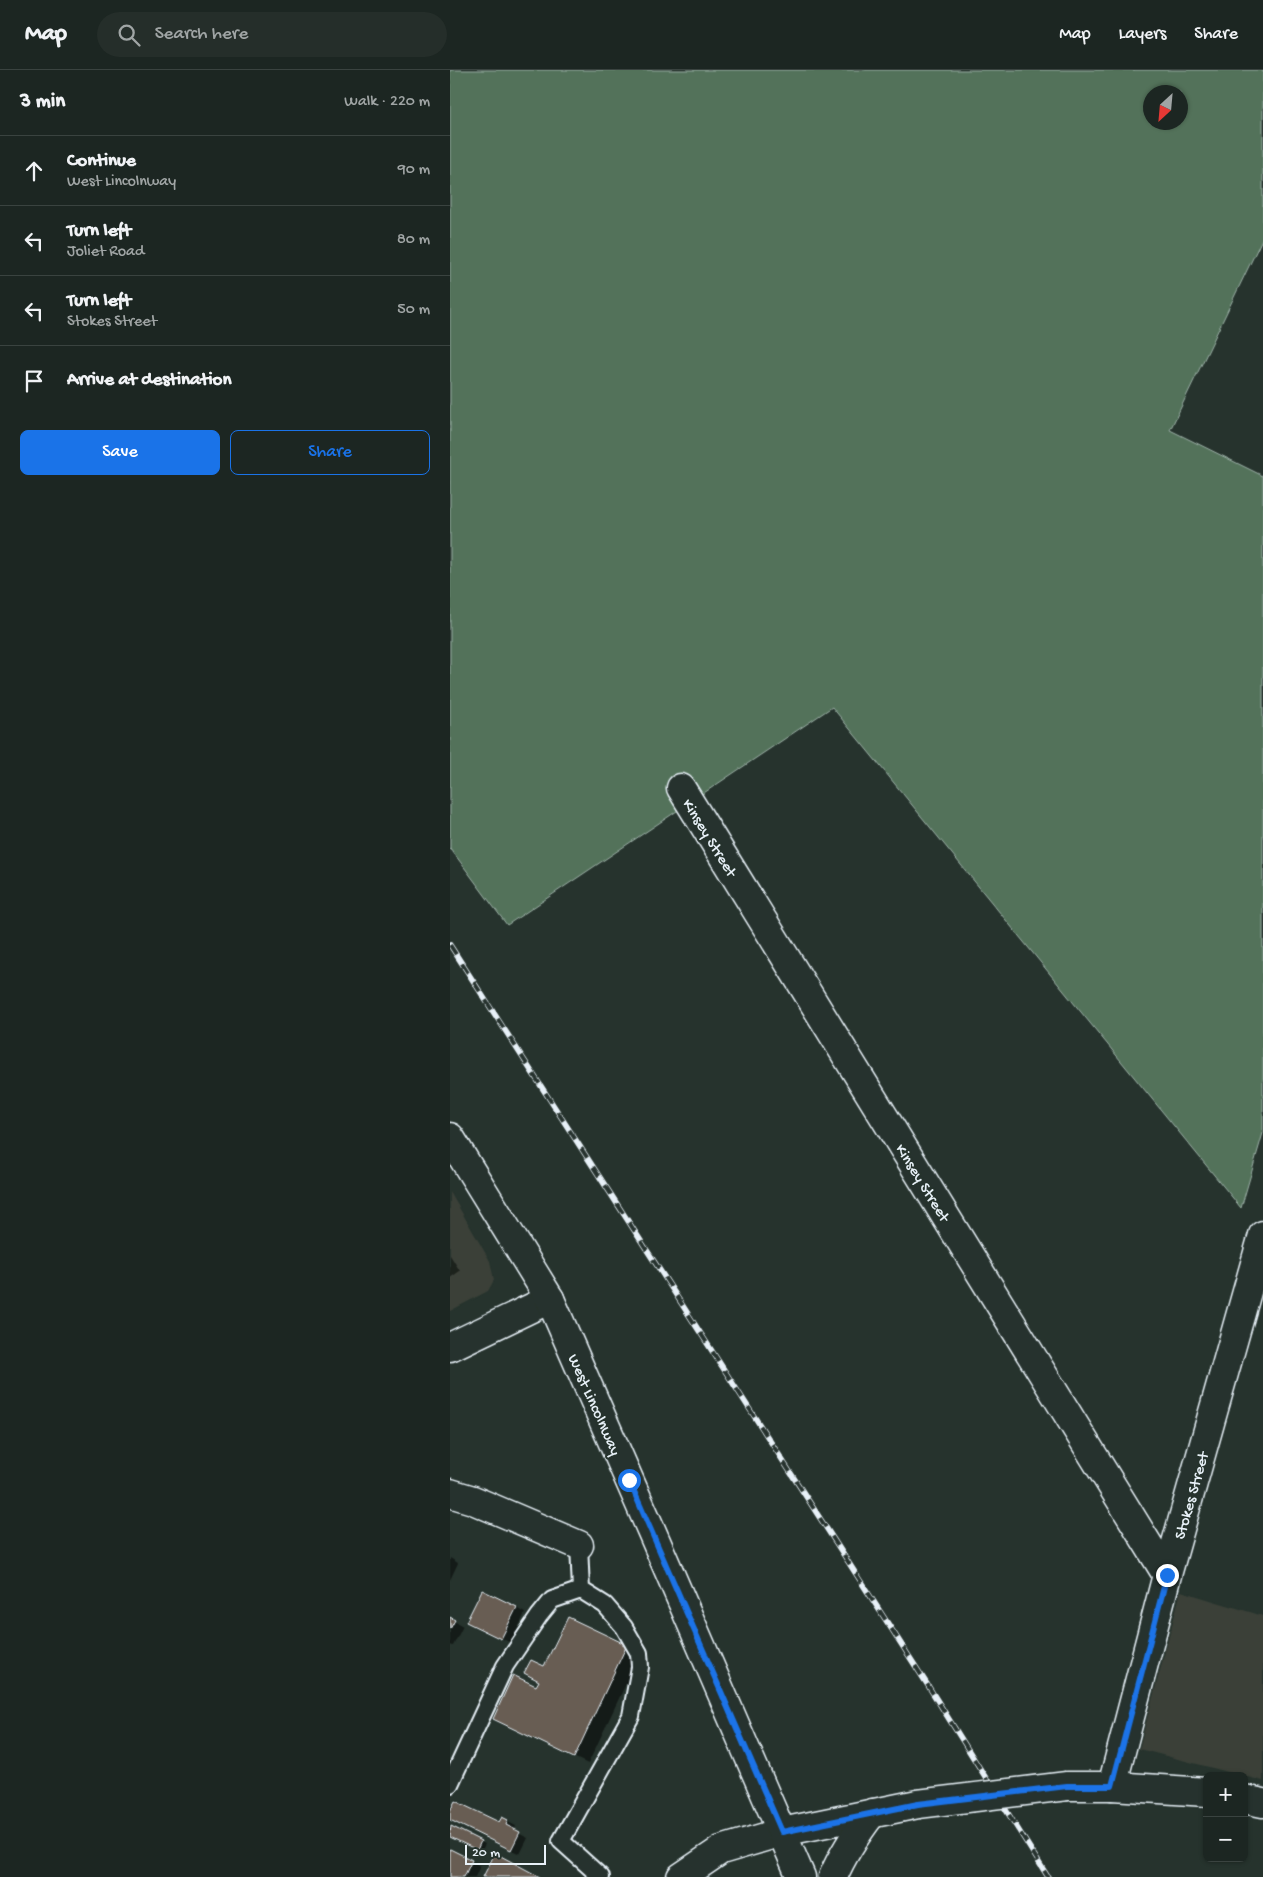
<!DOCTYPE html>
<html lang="en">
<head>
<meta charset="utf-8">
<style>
	body { margin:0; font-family:"Gochi Hand",sans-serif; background:#252e2a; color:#f1f3f6 }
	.controls { position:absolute; right:15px; bottom:15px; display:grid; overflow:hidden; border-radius:8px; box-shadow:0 1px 4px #0004 }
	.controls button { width:45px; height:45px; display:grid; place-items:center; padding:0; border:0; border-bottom:1px solid #3a4340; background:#1c2622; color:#f1f3f6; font:25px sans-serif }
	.compass { position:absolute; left:693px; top:15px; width:45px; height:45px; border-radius:50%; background:#1c2622; box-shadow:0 1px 4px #0004; rotate:206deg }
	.scale { position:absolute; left:15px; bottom:12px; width:81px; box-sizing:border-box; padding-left:5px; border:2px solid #e8f1f8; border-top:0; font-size:14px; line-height:18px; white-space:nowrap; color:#e8f1f8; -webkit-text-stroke:4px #26332d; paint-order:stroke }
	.stop { position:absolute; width:15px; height:15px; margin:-11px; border:4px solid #1a73e8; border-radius:50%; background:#fff }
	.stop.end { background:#1a73e8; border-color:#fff; box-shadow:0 1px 5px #0008 }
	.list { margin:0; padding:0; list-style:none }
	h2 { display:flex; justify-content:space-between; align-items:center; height:65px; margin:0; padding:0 20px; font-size:21px }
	h2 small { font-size:16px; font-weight:400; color:#a0a5a5 }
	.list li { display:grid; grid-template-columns:32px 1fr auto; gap:15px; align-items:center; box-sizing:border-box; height:70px; padding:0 20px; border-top:1px solid #3a4340 }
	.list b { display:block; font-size:19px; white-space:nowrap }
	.list p { margin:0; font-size:16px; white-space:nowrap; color:#a0a5a5 }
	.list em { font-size:16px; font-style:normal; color:#a0a5a5 }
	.actions { display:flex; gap:10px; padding:15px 20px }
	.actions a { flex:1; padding:11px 0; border:1px solid #1a73e8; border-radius:8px; text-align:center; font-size:18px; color:#1a73e8 }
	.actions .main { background:#1a73e8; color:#fff }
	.icon { flex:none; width:28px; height:28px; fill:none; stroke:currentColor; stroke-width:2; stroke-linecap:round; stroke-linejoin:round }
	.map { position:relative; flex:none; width:813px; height:1807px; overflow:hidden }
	header { display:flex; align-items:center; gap:30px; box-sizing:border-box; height:70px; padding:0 25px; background:#1c2622; border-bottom:1px solid #3a4340 }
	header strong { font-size:24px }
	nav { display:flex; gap:28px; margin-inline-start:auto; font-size:18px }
	.search { width:350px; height:45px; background:#252e2a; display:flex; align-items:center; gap:12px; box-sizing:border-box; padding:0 18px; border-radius:28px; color:#a0a5a5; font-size:19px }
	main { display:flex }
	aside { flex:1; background:#1c2622 }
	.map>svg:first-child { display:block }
</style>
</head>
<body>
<header>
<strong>Map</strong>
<div class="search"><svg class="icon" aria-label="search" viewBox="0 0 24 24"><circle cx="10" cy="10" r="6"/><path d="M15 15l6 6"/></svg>Search here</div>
<nav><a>Map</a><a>Layers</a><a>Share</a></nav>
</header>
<main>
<aside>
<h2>3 min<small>Walk · 220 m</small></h2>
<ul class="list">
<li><svg class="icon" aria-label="ahead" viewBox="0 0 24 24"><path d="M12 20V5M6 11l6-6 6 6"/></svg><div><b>Continue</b><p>West Lincolnway</p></div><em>90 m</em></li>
<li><svg class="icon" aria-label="left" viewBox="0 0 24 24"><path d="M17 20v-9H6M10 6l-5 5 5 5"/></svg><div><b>Turn left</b><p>Joliet Road</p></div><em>80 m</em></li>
<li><svg class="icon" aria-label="left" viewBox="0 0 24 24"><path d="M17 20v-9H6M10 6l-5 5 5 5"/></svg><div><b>Turn left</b><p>Stokes Street</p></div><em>50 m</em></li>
<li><svg class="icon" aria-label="arrive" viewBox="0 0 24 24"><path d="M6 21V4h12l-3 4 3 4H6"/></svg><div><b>Arrive at destination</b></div></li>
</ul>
<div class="actions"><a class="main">Save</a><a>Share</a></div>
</aside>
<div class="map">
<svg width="813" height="1807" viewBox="0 0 813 1807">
	<rect width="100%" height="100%" fill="#26332d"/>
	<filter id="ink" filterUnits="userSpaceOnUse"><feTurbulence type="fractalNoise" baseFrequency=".02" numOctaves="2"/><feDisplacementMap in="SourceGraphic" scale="10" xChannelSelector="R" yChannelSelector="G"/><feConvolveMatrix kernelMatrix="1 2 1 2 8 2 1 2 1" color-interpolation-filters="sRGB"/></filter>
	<g filter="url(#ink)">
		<path fill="#3a4038" d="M0 1122 40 1191 44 1210 38 1221 0 1241Z
			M731 1521 813 1546V1711L689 1679Z"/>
		<path fill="#53725a" stroke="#9eb2a9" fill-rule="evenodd" d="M0 0H813V167L720 360 813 406V1063L791 1138 382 637 57 855 0 778ZM700 22H730V52H700Z"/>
		<path fill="#0007" d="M0 1185 10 1201 0 1208Z
			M0 1488 8 1493 0 1510Z
			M66 1538 75 1543 61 1573 27 1556Z
			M118 1548 190 1584 138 1694 44 1649 87 1618Z
			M0 1549 13 1556 3 1576 0 1575Z
			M0 1743 50 1754 52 1749 66 1756 64 1761 78 1768 70 1784 7 1753 0 1749Z
			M2 1758 35 1774 31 1782 0 1766Z
			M0 1780 30 1796 25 1807H0Z"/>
		<path fill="#685d53" stroke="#e8f1f8" d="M32 1520 67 1537 51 1569 16 1552Z
			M0 1547 5 1550 0 1559Z
			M118 1547 177 1575 124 1688 43 1649 63 1605 86 1616 89 1611 74 1603 81 1590 94 1596Z
			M5 1731 49 1752 52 1747 58 1750 56 1755 70 1762 61 1780 0 1750V1741Z
			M1 1756 31 1771 27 1780 0 1767Z
			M0 1779 22 1790 14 1807H0Z
			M45 1783 90 1807H33Z"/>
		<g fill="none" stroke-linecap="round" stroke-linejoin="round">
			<g stroke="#e8f1f8" stroke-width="20">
				<path id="lane" d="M129 1475 131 1520 155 1535 174 1557 189 1583 190 1597 181 1646 111 1771 151 1807
					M0 1714 55 1596 89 1546 102 1530 131 1520"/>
			</g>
			<g stroke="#e8f1f8" stroke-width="31">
				<path id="street" d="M231 718 717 1505
					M0 1277 100 1229
					M0 1423 23 1430 129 1475
					M662 1716 717 1505 813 1165
					M231 1807 271 1780 332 1762"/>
			</g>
			<g stroke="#e8f1f8" stroke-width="31">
				<path id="secondary" d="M617 1716H662L757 1722
					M794 1729 813 1733
					M332 1762 468 1734"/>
			</g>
			<g stroke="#e8f1f8" stroke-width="31">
				<path id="primary" d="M0 1067 100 1229 202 1462 351 1807
					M383 1807C393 1783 406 1764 422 1743"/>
			</g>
			<use href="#lane" stroke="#26332d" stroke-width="16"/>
			<use href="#street" stroke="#26332d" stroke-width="28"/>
			<use href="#secondary" stroke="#26332d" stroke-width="28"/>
			<use href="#primary" stroke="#26332d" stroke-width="28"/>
			<g stroke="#e8f1f8" stroke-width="5.5">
				<path id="rail" d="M0 875 477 1614 598 1807"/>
			</g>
			<use href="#rail" stroke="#26332d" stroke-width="4" stroke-dasharray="11" stroke-linecap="butt"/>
			<g stroke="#e8f1f8" stroke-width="31" stroke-linecap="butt">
				<path id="secondary-bridge" d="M468 1734 617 1716"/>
			</g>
			<use href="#secondary-bridge" stroke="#26332d" stroke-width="28"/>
		</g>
	</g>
	<g fill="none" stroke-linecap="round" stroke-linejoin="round" filter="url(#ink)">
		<path stroke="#1a73e8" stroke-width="6" d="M179 1410 332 1762 468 1734 617 1716H662L717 1505"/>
	</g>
	<g text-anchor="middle" stroke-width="4" stroke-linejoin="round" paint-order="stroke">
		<g font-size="16" fill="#e8f1f8" stroke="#26332d">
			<text transform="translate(261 767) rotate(58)" y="6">Kinsey Street</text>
			<text transform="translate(474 1112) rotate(58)" y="6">Kinsey Street</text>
			<text transform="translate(146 1334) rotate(66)" y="6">West Lincolnway</text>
			<text transform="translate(740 1425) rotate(-74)" y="6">Stokes Street</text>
		</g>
	</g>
</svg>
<div class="controls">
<button>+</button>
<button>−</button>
</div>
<svg class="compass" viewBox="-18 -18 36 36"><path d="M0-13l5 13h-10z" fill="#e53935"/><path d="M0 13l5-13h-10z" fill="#a0a5a5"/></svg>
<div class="scale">20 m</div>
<div class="stop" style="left:179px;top:1410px"></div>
<div class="stop end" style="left:717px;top:1505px"></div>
</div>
</main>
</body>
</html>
